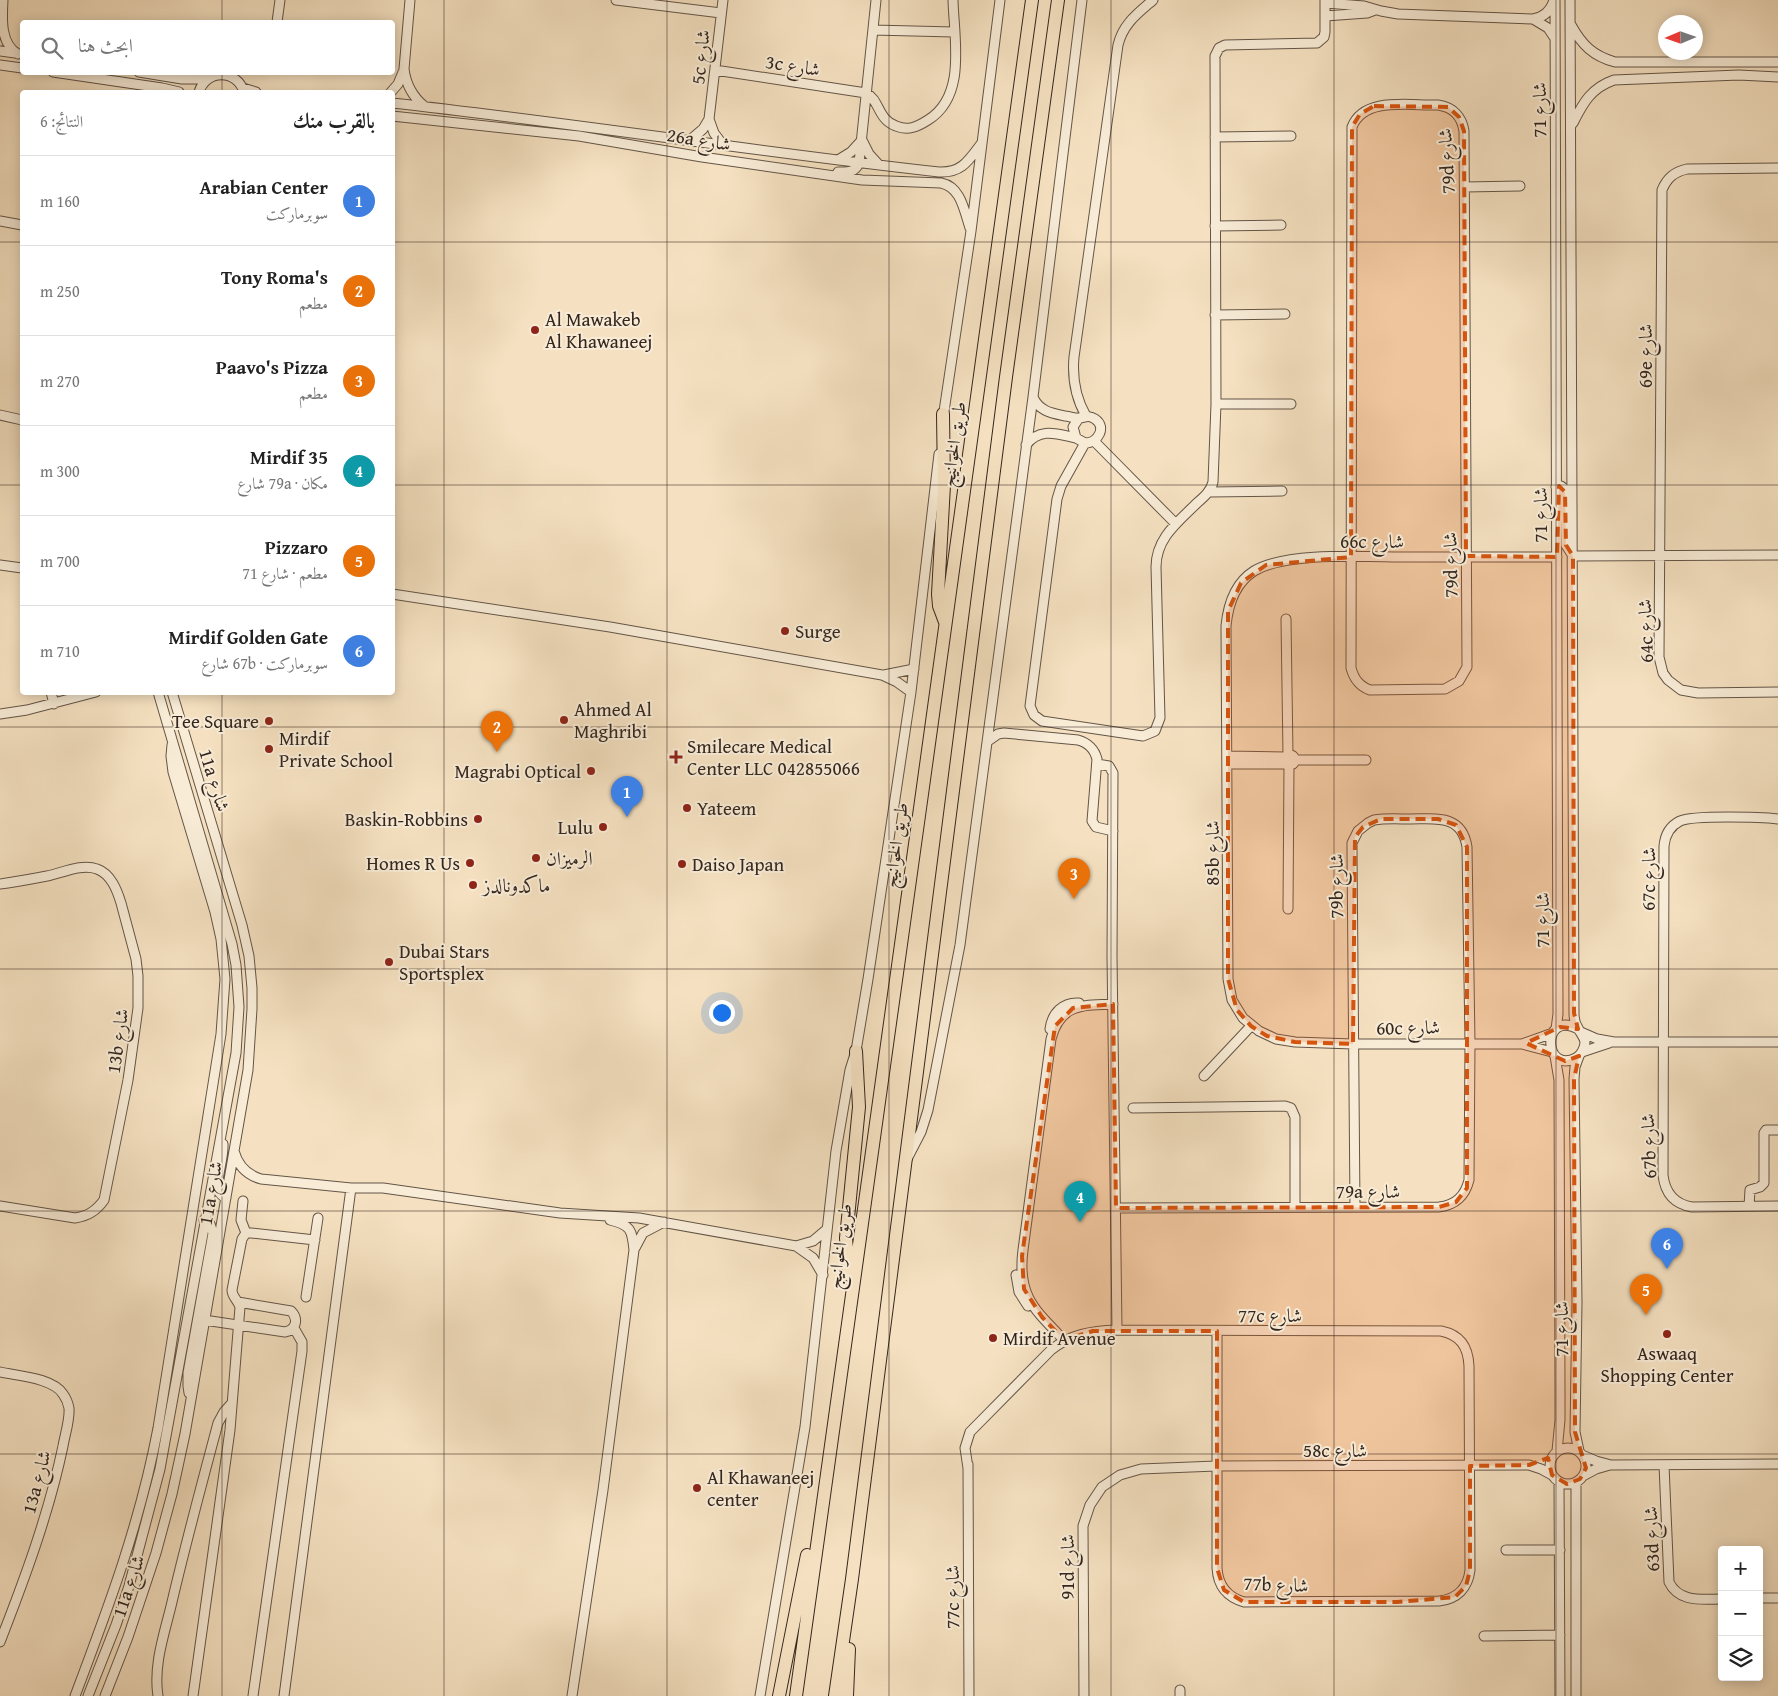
<!DOCTYPE html>
<html lang="ar">
<head>
<meta charset="utf-8">
<style>
	body { margin:0; font-family:"Gentium Book Plus",Amiri,serif; background:#f2f2f2; color:#222; direction:rtl }
	.controls { position:absolute; right:15px; bottom:15px; display:grid; overflow:hidden; border-radius:5px; box-shadow:0 2px 12px #0003 }
	.controls button { width:45px; height:45px; display:grid; place-items:center; padding:0; border:0; border-bottom:1px solid #e0e0e0; background:#fff; color:#222; font:25px sans-serif }
	.compass { position:absolute; left:1658px; top:15px; width:45px; height:45px; border-radius:50%; background:#fff; box-shadow:0 2px 12px #0003; rotate:268deg }
	.you { position:absolute; left:721px; top:1012px; width:18px; height:18px; margin:-12px; border:4px solid #fff; border-radius:50%; background:#1a73e8; box-shadow:0 0 0 8px #1a73e833 }
	.badge { display:grid; place-items:center; width:32px; height:32px; border-radius:50%; background:#b45309; color:#fff; font-size:16px; font-weight:700 }
	.pin { position:absolute; translate:-50% -41px; filter:drop-shadow(0 1px 2px #0008) }
	.pin::after { content:''; position:absolute; top:26px; width:18px; height:15px; background:inherit; clip-path:polygon(0 0,100% 0,50% 100%) }
	.list { margin:0; padding:0; list-style:none }
	h2 { display:flex; justify-content:space-between; align-items:center; height:65px; margin:0; padding:0 20px; font-size:21px }
	h2 small { font-size:16px; font-weight:400; color:#767676 }
	.list li { display:grid; grid-template-columns:32px 1fr auto; gap:15px; align-items:center; box-sizing:border-box; height:90px; padding:0 20px; border-top:1px solid #e0e0e0 }
	.list b { display:block; font-size:19px; white-space:nowrap }
	.list p { margin:0; font-size:16px; white-space:nowrap; color:#767676 }
	.list em { font-size:16px; font-style:normal; color:#767676 }
	.icon { flex:none; width:28px; height:28px; fill:none; stroke:currentColor; stroke-width:2; stroke-linecap:round; stroke-linejoin:round }
	.map { position:relative; flex:none; width:1778px; height:1696px; overflow:hidden; direction:ltr }
	.search { position:absolute; background:#fff; box-shadow:0 2px 12px #0003; left:20px; top:20px; width:375px; height:55px; display:flex; align-items:center; gap:12px; box-sizing:border-box; padding:0 18px; border-radius:5px; color:#767676; font-size:19px }
	.panel { position:absolute; background:#fff; box-shadow:0 2px 12px #0003; left:20px; top:90px; width:375px; height:605px; border-radius:5px; direction:rtl }
	.map>svg:first-child { display:block }
</style>
</head>
<body>
<div class="map">
<svg width="1778" height="1696" viewBox="0 0 1778 1696">
	<rect width="100%" height="100%" fill="#f5e1c1"/>
	<filter id="stains"><feTurbulence type="fractalNoise" baseFrequency=".004" numOctaves="4"/><feColorMatrix values="0 0 0 0 .2 0 0 0 0 .09 0 0 0 0 .02 0 0 0 .5 -.17"/></filter>
	<radialGradient id="worn" r=".72"><stop offset=".6" stop-color="#630" stop-opacity="0"/><stop offset="1" stop-color="#630" stop-opacity=".3"/></radialGradient>
	<g fill="none" stroke-linecap="round" stroke-linejoin="round">
		<g stroke="#645547" stroke-width="11">
			<path id="minor" d="M3 0C2 18 0 44 18 54
				M410 0 404 69C406 85 412 96 424 106
				M616 0 721 13
				M1555 0 1558 1014 1556 1029
				M1570 0 1574 1013C1574 1018 1575 1024 1578 1028 1580 1033 1584 1036 1585 1042 1585 1048 1581 1055 1576 1058 1543 1075 1541 1009 1578 1029
				M1325 3 1364 6 1381 11 1398 14 1533 19C1544 17 1551 11 1554 0
				M1325 16 1367 13 1375 10
				M1533 19 1548 28 1554 37
				M277 22 280 0
				M1571 25C1582 45 1593 56 1615 62H1778
				M873 30 954 32
				M0 51 15 53
				M0 65 22 68
				M715 70 866 93C880 100 877 119 896 126 908 131 917 127 928 120 967 96 954 39 953 0
				M53 72 162 88 179 92
				M139 72 182 79H208
				M243 88 256 92
				M199 92C206 69 237 69 244 92
				M391 92 398 84 403 72
				M392 103C575 123 757 152 939 172 962 173 969 160 981 144
				M1438 105C1453 107 1462 117 1464 131L1467 667 1459 681 1445 689 1370 690C1359 686 1354 679 1351 668L1352 127C1364 96 1411 106 1438 105Z
				M392 116 579 136 702 157 862 180 941 183C961 187 964 210 970 228
				M709 119 714 133 723 145
				M1573 123C1583 103 1591 88 1614 80L1739 75 1778 77
				M1215 137 1291 136
				M689 141 703 129 709 119 723 0
				M838 160 851 152 862 140 869 154 879 165
				M1778 168 1687 169C1674 172 1667 178 1662 190L1659 657 1663 673 1668 680 1681 690 1698 693 1778 692
				M838 172C847 172 855 173 859 163L876 0
				M1465 187 1520 186
				M0 221 22 225
				M1215 226 1281 225
				M1215 315 1285 314
				M1033 397C1039 411 1051 413 1065 416 1069 416 1076 419 1080 418 1086 417 1089 415 1095 419 1107 427 1098 443 1085 443L1076 438 1073 427 1079 418
				M1216 404H1291
				M0 415 22 420
				M1086 416C1075 397 1072 379 1074 357L1118 45C1123 24 1137 14 1153 0
				M943 418 971 231 1000 0
				M1094 441 1176 524
				M1085 443 1061 486 1057 499 1030 706 1034 715 1042 721 1143 736 1155 731 1160 718 1156 567C1156 538 1178 522 1197 503 1204 497 1211 491 1213 482L1216 404 1215 56 1219 48 1225 45 1317 43 1324 37 1325 32V0
				M1026 445C1040 427 1057 434 1076 438
				M1556 487 1561 486 1565 489 1566 545 1573 556 1778 555
				M1209 492 1282 491
				M0 565 22 568
				M392 594 610 627 882 675 897 682 911 692
				M1286 619 1288 755
				M884 675 914 669
				M51 692 54 704
				M0 714 27 710 96 692
				M988 741 998 734 1004 733 1078 740C1088 743 1094 748 1097 759L1092 821 1096 827 1113 831
				M1228 756 1286 757
				M1296 760 1293 764H1286L1285 759 1289 754 1293 756 1296 760H1366
				M1097 764 1109 766 1113 773 1112 956 1117 1330
				M1228 764H1286
				M1778 819C1762 817 1693 815 1680 821 1670 826 1665 835 1664 846L1663 1175C1665 1193 1674 1204 1692 1207L1778 1206
				M0 884C16 882 31 879 47 876 62 873 82 863 97 869 111 874 117 890 121 903L136 959 138 976V1008L128 1080 104 1200C96 1211 88 1216 75 1218L0 1206
				M1288 909 1289 765
				M1050 1029C1052 1013 1063 1002 1079 1003
				M1581 1032 1597 1039 1614 1042H1778
				M1522 1044 1553 1033
				M1552 1052 1522 1044H1353L1295 1042 1276 1039 1259 1031 1243 1018 1232 1000 1228 979 1226 626C1228 605 1235 583 1254 571 1287 551 1369 557 1408 557 1458 557 1507 557 1557 557
				M1582 1052 1609 1043
				M1555 1056 1559 1080 1560 1394V1420L1557 1451
				M1204 1076 1251 1026
				M1133 1108 1285 1106 1291 1108 1295 1117V1207
				M223 1144C224 1157 216 1179 218 1189 219 1194 222 1196 226 1198
				M234 1151C238 1166 247 1175 261 1179L351 1188H383L560 1213 639 1218 796 1246 813 1258 823 1275
				M907 1159 921 1132 928 1110 960 945 1033 397 1082 0
				M243 1201 241 1220 246 1233
				M1749 1206 1750 1190 1760 1187 1764 1183V1133L1766 1130H1778
				M1116 1208 1439 1207C1456 1205 1465 1196 1469 1180L1470 1043 1467 847C1462 814 1436 819 1411 819 1399 819 1386 818 1374 820L1368 823 1358 831 1352 843V850L1355 1207
				M796 1246 813 1241 826 1230
				M635 1248 643 1233 664 1222
				M1016 1275 1019 1292 1028 1306
				M306 1297 318 1218
				M204 1320 285 1332C296 1330 299 1319 291 1311L238 1302
				M1064 1340C1035 1310 1017 1296 1023 1250L1051 1039C1060 1004 1082 1005 1113 1004
				M0 1372C18 1376 53 1378 63 1394 66 1398 68 1403 69 1408 70 1420 65 1434 63 1446 49 1513 25 1578 0 1642
				M189 1393 188 1386V1373L213 1233 210 1224 204 1220
				M1550 1466a18 18 0 1 1 36 0a18 18 0 1 1-36 0Z
				M1579 1451 1575 1432 1577 1302 1574 1079 1575 1067 1579 1056
				M1582 1455 1596 1461 1611 1465 1778 1464
				M968 1464 969 1696
				M1664 1465 1669 1582C1679 1603 1702 1599 1722 1599
				M968 1468 965 1448 970 1432 1051 1350C1071 1334 1091 1331 1117 1330L1441 1331C1460 1335 1468 1346 1469 1366L1470 1570C1468 1588 1457 1599 1439 1601L1244 1602C1227 1597 1218 1586 1217 1568V1331
				M1583 1476 1596 1469 1610 1465
				M1559 1482 1560 1696
				M1576 1482V1696
				M1506 1550H1560
				M1759 1598H1778
				M1484 1636 1560 1635
				M1180 1690V1696
				M75 1696C109 1606 140 1523 158 1428L221 1034 225 979 221 939 215 912 173 772 171 756 172 745
				M88 1696 116 1625 129 1586 160 1469 236 1053 239 1007 236 965 232 944 158 692
				M105 1696 128 1637 156 1553 172 1494 185 1434 248 1070 252 1009V988L249 956 242 925 172 692
				M158 1696C153 1664 165 1632 172 1602 186 1542 202 1483 218 1423L224 1412 232 1403
				M193 1696 230 1430 240 1307C238 1300 232 1297 232 1290L242 1239 246 1233H251L315 1240
				M253 1696 302 1351V1342L294 1328
				M284 1696 351 1188
				M572 1696 603 1490 634 1250C632 1230 631 1225 610 1220
				M760 1696 805 1427 836 1151 850 1070 856 1051 868 979 911 692 939 454
				M1084 1696 1083 1526 1090 1505 1102 1487 1120 1475 1141 1469 1216 1466 1529 1465 1541 1469 1552 1475"/>
		</g>
		<g stroke="#34261e" stroke-width="14">
			<path id="highway" d="M943 414 944 485 938 594 939 606 945 622
				M849 1275 846 1238 859 1107 856 1051
				M779 1696 807 1555
				M796 1696C873 1130 956 566 1032 0
				M835 1696 852 1579 1006 377 1058 0
				M847 1696 849 1649"/>
		</g>
		<use href="#minor" stroke="#f8ecd7" stroke-width="9"/>
		<use href="#highway" stroke="#f5e1c1" stroke-width="12"/>
	</g>
	<path fill="#d6540e" fill-opacity="0.2" stroke="#d6540e" stroke-width="4" stroke-dasharray="10 6" stroke-linejoin="round" d="M1374 106 1448 107 1459 117 1464 131 1466 556 1557 557 1559 486 1565 492 1566 545 1573 556 1574 1013 1578 1029 1560 1027 1526 1043 1565 1061 1579 1056 1574 1079 1575 1432 1586 1468 1580 1479 1567 1484 1552 1475 1548 1458 1529 1465 1470 1466V1570L1466 1586 1455 1597 1397 1602H1244L1224 1590 1217 1568V1331H1093L1064 1340 1042 1317 1024 1289 1022 1256 1055 1026 1073 1008 1113 1004 1116 1208 1439 1207 1456 1202 1467 1188V847L1456 825 1438 819H1381L1363 827 1355 837 1353 1044 1295 1042 1267 1036 1251 1026 1237 1010 1228 979V611L1241 583 1266 565 1351 557 1352 127 1360 114Z"/>
	<path fill="none" stroke="#34261e" stroke-width="1" stroke-opacity="0.55" d="M222 0V22M444 0V1696M667 0V1696M889 0V1696M1111 0V1696M1334 0V1696M1556 0V1696M222 72V92M0 242H22M392 242H1778M0 485H22M392 485H1778M222 692V1696M0 727H1778M0 969H1778M0 1211H1778M0 1454H1778"/>
	<g fill="#8f2418" stroke="#f8ecd7" stroke-width="2">
		<circle cx="535" cy="330" r="5"/>
		<circle cx="785" cy="631" r="5"/>
		<circle cx="564" cy="720" r="5"/>
		<circle cx="269" cy="721" r="5"/>
		<circle cx="269" cy="749" r="5"/>
		<path d="M673.5 749.5h5v5h5v5h-5v5h-5v-5h-5v-5h5z"/>
		<circle cx="591" cy="771" r="5"/>
		<circle cx="687" cy="808" r="5"/>
		<circle cx="478" cy="819" r="5"/>
		<circle cx="603" cy="827" r="5"/>
		<circle cx="536" cy="858" r="5"/>
		<circle cx="470" cy="863" r="5"/>
		<circle cx="682" cy="864" r="5"/>
		<circle cx="473" cy="885" r="5"/>
		<circle cx="389" cy="962" r="5"/>
		<circle cx="1667" cy="1334" r="5"/>
		<circle cx="993" cy="1338" r="5"/>
		<circle cx="697" cy="1488" r="5"/>
	</g>
	<g text-anchor="middle" stroke-width="4" stroke-linejoin="round" paint-order="stroke">
		<g font-size="19" fill="#34261e" stroke="#f8ecd7">
			<text transform="translate(700 57) rotate(-84)" y="7">5c شارع</text>
			<text transform="translate(793 65) rotate(9)" y="7">3c شارع</text>
			<text transform="translate(1539 110) rotate(-90)" y="7">شارع 71</text>
			<text transform="translate(699 139) rotate(9)" y="7">26a شارع</text>
			<text transform="translate(1446 161) rotate(-93)" y="7">79d شارع</text>
			<text transform="translate(1645 356) rotate(-90)" y="7">69e شارع</text>
			<text transform="translate(953 444) rotate(-82)" y="7">طريق الخوانيج</text>
			<text transform="translate(1540 515) rotate(-90)" y="7">شارع 71</text>
			<text x="1372" y="548">66c شارع</text>
			<text transform="translate(1450 565) rotate(-91)" y="7">79d شارع</text>
			<text transform="translate(1645 631) rotate(-92)" y="7">64c شارع</text>
			<text transform="translate(215 780) rotate(73)" y="7">11a شارع</text>
			<text transform="translate(895 845) rotate(-82)" y="7">طريق الخوانيج</text>
			<text transform="translate(1212 853) rotate(-90)" y="7">85b شارع</text>
			<text transform="translate(1648 879) rotate(-89)" y="7">67c شارع</text>
			<text transform="translate(1336 886) rotate(-90)" y="7">79b شارع</text>
			<text transform="translate(1542 920) rotate(-90)" y="7">شارع 71</text>
			<text transform="translate(1408 1027) rotate(-1)" y="7">60c شارع</text>
			<text transform="translate(117 1041) rotate(-82)" y="7">13b شارع</text>
			<text transform="translate(1648 1146) rotate(-92)" y="7">67b شارع</text>
			<text x="1368" y="1198">79a شارع</text>
			<text transform="translate(210 1193) rotate(-80)" y="7">11a شارع</text>
			<text transform="translate(839 1246) rotate(-82)" y="7">طريق الخوانيج</text>
			<text x="1270" y="1322">77c شارع</text>
			<text transform="translate(1561 1329) rotate(-90)" y="7">شارع 71</text>
			<text x="1335" y="1457">58c شارع</text>
			<text transform="translate(36 1482) rotate(-75)" y="7">13a شارع</text>
			<text transform="translate(1651 1539) rotate(-92)" y="7">63d شارع</text>
			<text transform="translate(1067 1567) rotate(-90)" y="7">91d شارع</text>
			<text transform="translate(1276 1584) rotate(2)" y="7">77b شارع</text>
			<text transform="translate(128 1586) rotate(-71)" y="7">11a شارع</text>
			<text transform="translate(952 1597) rotate(-90)" y="7">77c شارع</text>
		</g>
		<g font-size="19" fill="#34261e" stroke="#f8ecd7" text-anchor="start">
			<text x="545" y="326">Al Mawakeb<tspan x="545" dy="22">Al Khawaneej</tspan></text>
			<text x="795" y="638">Surge</text>
			<text x="574" y="716">Ahmed Al<tspan x="574" dy="22">Maghribi</tspan></text>
			<text x="259" y="728" text-anchor="end">Tee Square</text>
			<text x="279" y="745">Mirdif<tspan x="279" dy="22">Private School</tspan></text>
			<text x="687" y="753">Smilecare Medical<tspan x="687" dy="22">Center LLC 042855066</tspan></text>
			<text x="581" y="778" text-anchor="end">Magrabi Optical</text>
			<text x="697" y="815">Yateem</text>
			<text x="468" y="826" text-anchor="end">Baskin-Robbins</text>
			<text x="593" y="834" text-anchor="end">Lulu</text>
			<text x="546" y="865">الرميزان</text>
			<text x="460" y="870" text-anchor="end">Homes R Us</text>
			<text x="692" y="871">Daiso Japan</text>
			<text x="483" y="892">ماكدونالدز</text>
			<text x="399" y="958">Dubai Stars<tspan x="399" dy="22">Sportsplex</tspan></text>
			<text x="1003" y="1345">Mirdif Avenue</text>
			<text x="1667" y="1360" text-anchor="middle">Aswaaq<tspan x="1667" dy="22">Shopping Center</tspan></text>
			<text x="707" y="1484">Al Khawaneej<tspan x="707" dy="22">center</tspan></text>
		</g>
	</g>
	<rect width="100%" height="100%" filter="url(#stains)"/>
	<rect width="100%" height="100%" fill="url(#worn)"/>
</svg>
<div class="controls">
<button>+</button>
<button>−</button>
<button><svg class="icon" aria-label="layers" viewBox="0 0 24 24"><path d="M12 4l9 5-9 5-9-5zM3 14l9 5 9-5"/></svg></button>
</div>
<svg class="compass" viewBox="-18 -18 36 36"><path d="M0-13l5 13h-10z" fill="#e53935"/><path d="M0 13l5-13h-10z" fill="#767676"/></svg>
<div class="you"></div>
<div class="pin badge" style="left:627px;top:817px;background:#3f7fe0">1</div>
<div class="pin badge" style="left:497px;top:752px;background:#e8710a">2</div>
<div class="pin badge" style="left:1074px;top:899px;background:#e8710a">3</div>
<div class="pin badge" style="left:1080px;top:1222px;background:#0f9aa8">4</div>
<div class="pin badge" style="left:1646px;top:1315px;background:#e8710a">5</div>
<div class="pin badge" style="left:1667px;top:1269px;background:#3f7fe0">6</div>
<div class="search"><svg class="icon" aria-label="search" viewBox="0 0 24 24"><circle cx="10" cy="10" r="6"/><path d="M15 15l6 6"/></svg>ابحث هنا</div>
<section class="panel">
<h2>بالقرب منك<small>النتائج: 6</small></h2>
<ul class="list">
<li><span class="badge" style="background:#3f7fe0">1</span><div><b>Arabian Center</b><p>سوبرماركت</p></div><em>160 m</em></li>
<li><span class="badge" style="background:#e8710a">2</span><div><b>Tony Roma's</b><p>مطعم</p></div><em>250 m</em></li>
<li><span class="badge" style="background:#e8710a">3</span><div><b>Paavo's Pizza</b><p>مطعم</p></div><em>270 m</em></li>
<li><span class="badge" style="background:#0f9aa8">4</span><div><b>Mirdif 35</b><p>مكان · 79a شارع</p></div><em>300 m</em></li>
<li><span class="badge" style="background:#e8710a">5</span><div><b>Pizzaro</b><p>مطعم · شارع 71</p></div><em>700 m</em></li>
<li><span class="badge" style="background:#3f7fe0">6</span><div><b>Mirdif Golden Gate</b><p>سوبرماركت · 67b شارع</p></div><em>710 m</em></li>
</ul>
</section>
</div>
</body>
</html>
